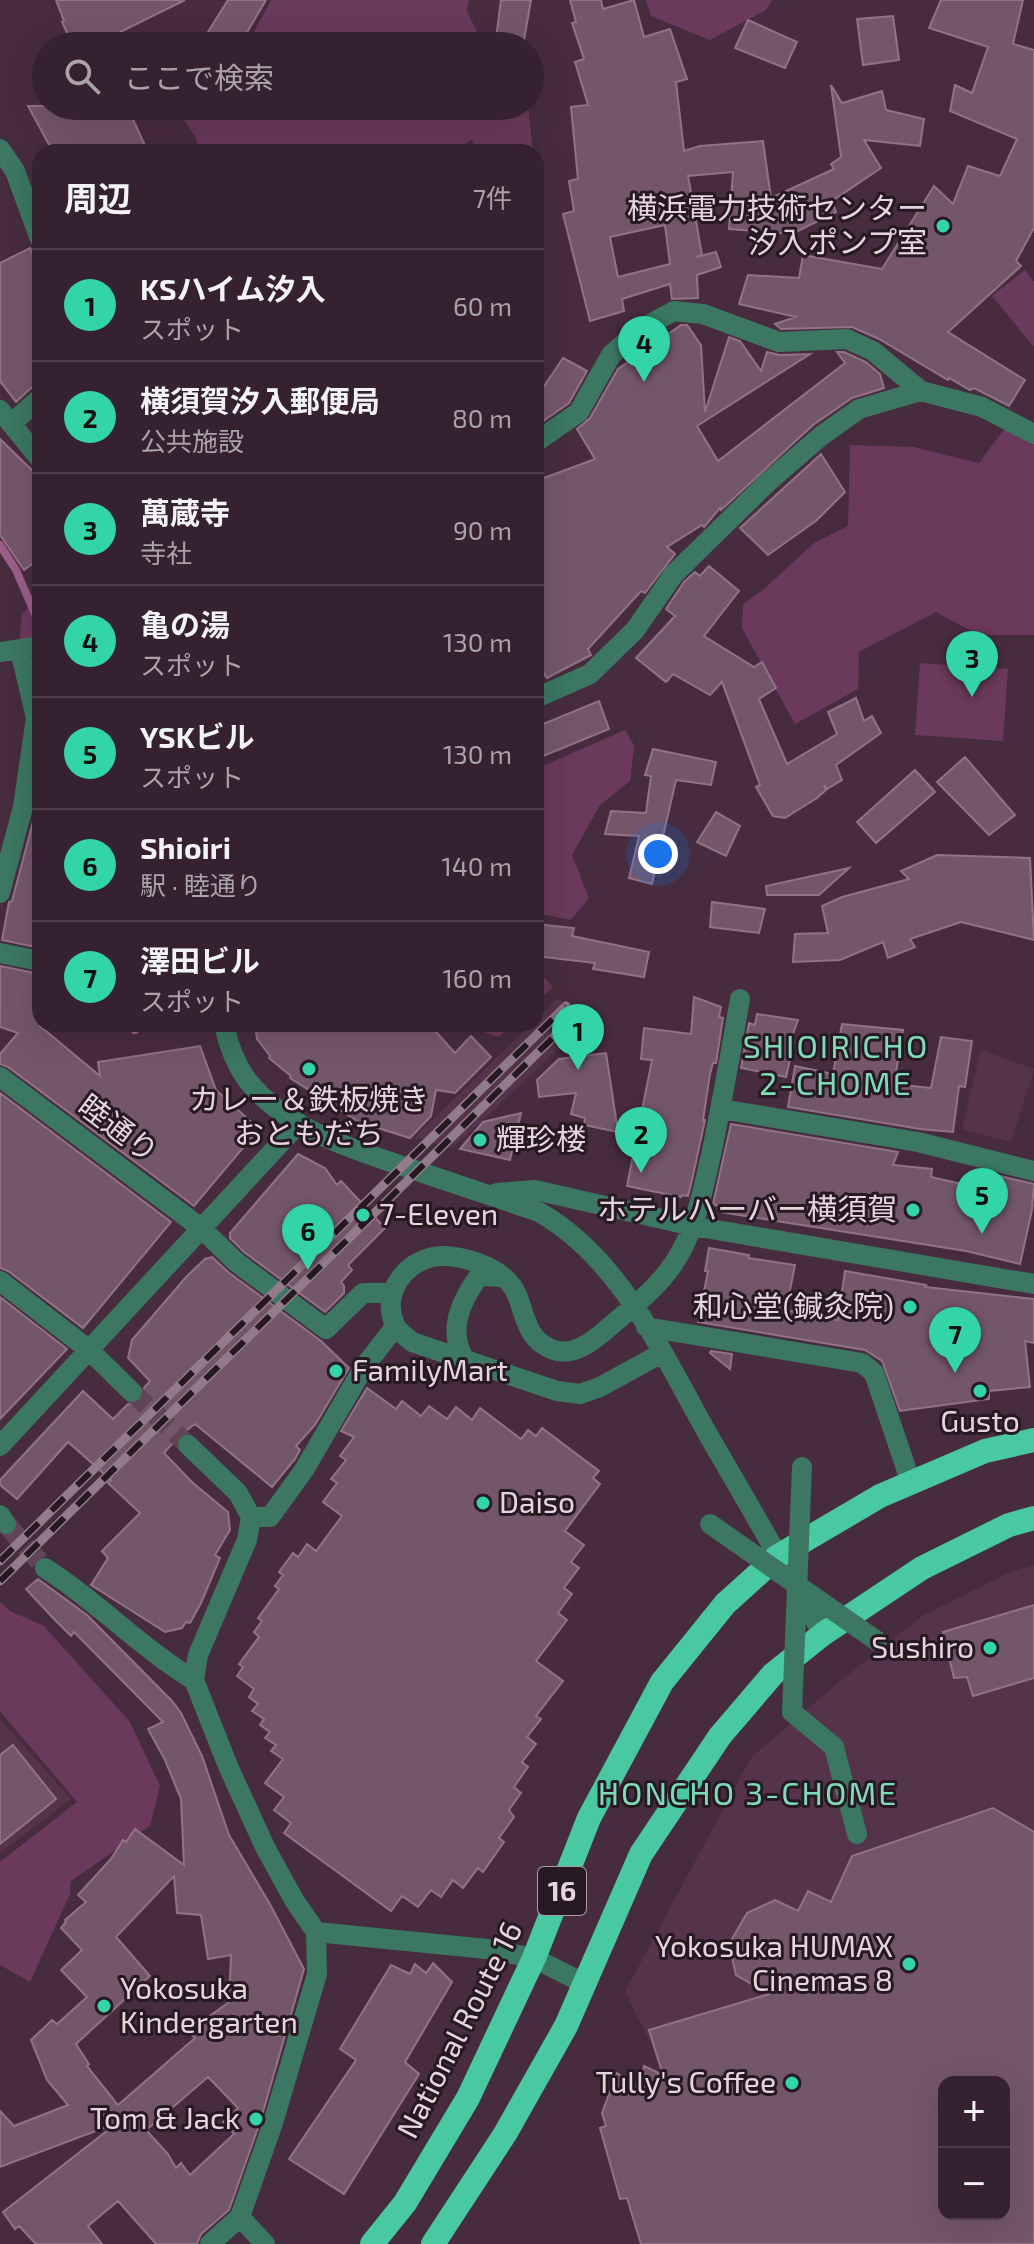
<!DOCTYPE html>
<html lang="ja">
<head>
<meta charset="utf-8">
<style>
	body { margin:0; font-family:"Exo 2","Noto Sans JP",sans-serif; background:#3d2937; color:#f1f3f6 }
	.controls { position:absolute; right:24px; bottom:24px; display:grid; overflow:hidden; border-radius:16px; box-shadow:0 8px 32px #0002 }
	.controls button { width:72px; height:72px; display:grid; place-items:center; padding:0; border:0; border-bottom:2px solid #4f3e4b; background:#35212f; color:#f1f3f6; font:40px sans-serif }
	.you { position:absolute; left:658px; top:854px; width:28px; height:28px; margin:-20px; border:6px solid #fff; border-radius:50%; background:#1a73e8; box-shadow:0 0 0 12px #1a73e833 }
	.badge { display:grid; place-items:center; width:52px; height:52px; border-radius:50%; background:#33d4a8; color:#111; font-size:26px; font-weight:700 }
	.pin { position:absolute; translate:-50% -66px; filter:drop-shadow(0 2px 4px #0008) }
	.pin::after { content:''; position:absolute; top:42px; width:28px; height:24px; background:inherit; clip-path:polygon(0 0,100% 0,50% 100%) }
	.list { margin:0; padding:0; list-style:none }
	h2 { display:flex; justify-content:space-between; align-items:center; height:104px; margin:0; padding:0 32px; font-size:34px }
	h2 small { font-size:26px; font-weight:400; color:#aaa3aa }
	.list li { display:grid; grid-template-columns:52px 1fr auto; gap:24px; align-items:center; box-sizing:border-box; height:112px; padding:0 32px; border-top:2px solid #4f3e4b }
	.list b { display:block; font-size:30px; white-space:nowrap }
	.list p { margin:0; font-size:26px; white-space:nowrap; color:#aaa3aa }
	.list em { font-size:26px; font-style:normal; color:#aaa3aa }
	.icon { flex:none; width:44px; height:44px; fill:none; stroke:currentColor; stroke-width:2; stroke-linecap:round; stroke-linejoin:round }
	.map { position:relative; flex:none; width:1034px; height:2244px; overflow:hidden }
	.search { position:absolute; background:#35212f; box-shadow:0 8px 32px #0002; left:32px; top:32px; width:512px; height:88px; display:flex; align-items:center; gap:20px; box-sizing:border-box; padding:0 28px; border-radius:44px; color:#aaa3aa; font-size:30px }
	.panel { position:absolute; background:#35212f; box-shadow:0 8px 32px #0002; left:32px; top:144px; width:512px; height:888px; border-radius:24px }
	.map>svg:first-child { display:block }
</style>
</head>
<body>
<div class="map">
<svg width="1034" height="2244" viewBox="0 0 1034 2244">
	<rect width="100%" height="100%" fill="#472c3f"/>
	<path fill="#55344b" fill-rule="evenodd" d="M558 998 585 1024 453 1148 414 1138 531 1024H536V1019Z
		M981 1050 1034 1069 1011 1142 962 1129Z
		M1034 1565V2244H713L652 2045 625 1992 751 1758 838 1683 921 1617 1007 1574ZM944 2082H1004V2214H944Z
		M0 1719 71 1799 0 1853Z"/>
	<path fill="#6a395b" d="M271 0H470L466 9 484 46H247Z
		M646 0H772L766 10 710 40 651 16Z
		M182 31 200 46H159Z
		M174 106H528L533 152H477L472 140 449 152H200L195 136Z
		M1025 270 1034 282V347L992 296Z
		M1005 428 1034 440V635H979L936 612 859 652 858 689 795 724 742 628 743 604 763 590 814 543 848 526 850 445 914 447 979 463Z
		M40 599V640L19 645 22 613Z
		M920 663 1008 669 1003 741 915 735Z
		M625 730 634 745 630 781 600 805 572 855 589 898 571 920 536 913V769Z
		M536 969 553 987 536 1003Z
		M459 1024H513L499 1037Z
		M0 1602 10 1611 44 1626 130 1722 160 1786 150 1826 71 1881 70 1894 30 1982 0 1965V1862L77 1802 0 1711Z"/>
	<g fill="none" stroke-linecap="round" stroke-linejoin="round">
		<path stroke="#9c5e89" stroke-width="8" d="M0 545 16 570 39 623
			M134 1024 135 1030"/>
	</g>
	<path fill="#74566a" stroke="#917287" stroke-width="2" fill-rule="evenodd" d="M56 0H185L120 32 121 34 98 46H73L62 22 64 21Z
		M228 0H266L239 46H230L208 32Z
		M501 0H531L523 46H495Z
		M570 0H601L603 9 634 0 644 37 670 29 687 79 676 82 684 151 700 146 763 141 771 198 834 169 831 164 841 157 831 85 842 103 882 91 886 110 924 119 920 146 864 140 881 168 832 201 836 212 792 234 729 229 733 172 688 176 702 255 696 257 716 252 721 267 697 275 698 298 672 299 670 284 622 299 624 311 590 321 563 214 574 211 569 181 578 179 571 107 588 105 575 62 584 59 572 23 576 22ZM665 225 670 264 618 277 610 237Z
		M941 0H1023L1013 44 1034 50V228L1016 261 1021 266 948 332 1025 380 1009 406 974 388 970 390 949 378 948 380 879 339 852 327 781 329 775 324 796 317 739 304 748 275 799 278 803 255 882 269 934 186 953 204 968 166 1000 176 1017 139 950 111 955 85 972 93 988 47 929 28Z
		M893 16 899 60 863 65 857 19Z
		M748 20 797 42 785 68 735 48Z
		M28 106H127L148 152H53Z
		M30 248 40 267V385L31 388 16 402 0 381V263Z
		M681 325H687L701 345 705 412 729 337 740 341 761 371 767 352 779 355 810 354 697 426 718 461 845 363 837 352H844L866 362 880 374 884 388 852 398 813 425 721 510 720 508 704 527 702 525 667 547 675 554 645 593 641 591 588 649 591 655 547 678 536 662V481L595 459 577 429 590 418 618 369Z
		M563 358 587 371 569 403 536 426V398Z
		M0 439 40 478V558L24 570 0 535Z
		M821 454 845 492 817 520 768 555 740 528Z
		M709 566 739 591 704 636 754 667 762 662 776 688 759 699 787 764 837 734 828 712 856 698 864 721 872 716 881 733 836 765 842 780 827 789 824 785 826 790 817 798 785 818 773 816 756 787 760 785 722 682 710 695 673 674 666 682 636 658 675 616 666 609 684 582 695 572 700 576Z
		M599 701 609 729 536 759V727Z
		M653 749 716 762 711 785 676 780 652 884 629 878 639 836 605 834 611 811 646 813 651 776 645 775Z
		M965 757 1015 815 989 835 937 782Z
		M915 770 935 792 876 843 857 822Z
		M716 812 740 826 726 856 697 842Z
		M34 818 40 819V948L2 940 9 902 12 901Z
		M937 855 1030 858 1034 940 961 922 910 939 915 947 888 958 883 942 840 960 793 962 795 934 828 933 822 906 842 897 909 879 901 871Z
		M849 868 819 895H767L766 886Z
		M712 902 765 909 759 933 710 927Z
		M536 924 574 928 572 936 649 952 644 977 593 969 595 963 536 956Z
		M0 966 40 974V1026L100 1076 98 1062 200 1046 216 1090 259 1129 194 1206 8 1067 0 1064V1054L18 1033 0 1027Z
		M694 997 721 1007 719 1017 723 1018 716 1063H713L710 1074 703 1120H705L692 1180 688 1196 682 1195 681 1197 627 1186 652 1060 641 1059 644 1028 691 1034Z
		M757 1014 798 1020 790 1042H794L786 1077 741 1068 749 1023 755 1025Z
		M255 1024H429L455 1053 471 1036 491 1057 455 1093 436 1090 431 1116 410 1138 359 1122 290 1078 291 1076 269 1058 270 1056 257 1039Z
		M842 1024 903 1030 894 1084 931 1088 941 1037 972 1041 965 1087 959 1086 953 1132 920 1129 788 1107 795 1066 833 1074Z
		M606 1053 618 1132 584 1125 585 1118 571 1114 576 1093 539 1097 537 1080 559 1059Z
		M0 1093 171 1222 83 1328 8 1271 0 1268Z
		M521 1113 510 1160 460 1149 483 1122Z
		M731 1124 898 1152 893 1165 932 1169 931 1177 984 1189 987 1173 1034 1184 1032 1210 1020 1264 966 1251 720 1212 721 1207 713 1204Z
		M298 1154 325 1168 337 1185 341 1181 385 1228 348 1265 352 1270 341 1282 344 1286V1293L325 1312 244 1252 230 1238V1233Z
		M709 1248 749 1255 748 1258 795 1265 786 1310 838 1320 845 1271 926 1285 925 1287 1034 1299V1343L1025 1341 1030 1387 989 1391V1399L900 1411 882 1361 865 1350 698 1322 708 1271H705Z
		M212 1257 228 1272 321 1341 349 1368 315 1425 296 1446 300 1450 295 1459 272 1487 195 1424 179 1436 164 1453 193 1483 228 1512 230 1530 215 1555 220 1558 201 1603 190 1623 186 1622 182 1628 165 1632 91 1585 108 1558 102 1551 140 1513 108 1483 111 1480 68 1442 17 1499 0 1485V1480L83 1391 113 1419 128 1404 135 1405 142 1400 144 1388 150 1381 128 1358 132 1340 187 1276 205 1259Z
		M0 1297 67 1349 0 1419Z
		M711 1351 732 1354 730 1369 710 1353Z
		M367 1388 396 1409 402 1401 421 1416 429 1406 447 1419 456 1407 472 1420 480 1408 521 1439 528 1430 536 1436 542 1428 599 1471 593 1478 600 1484 565 1531 584 1545 571 1562 579 1568 564 1588 572 1594 558 1613 567 1620 536 1661 563 1681 536 1716 541 1719 527 1737 536 1744 522 1762 528 1767 514 1787 521 1793 509 1810 514 1817 499 1838 504 1842 483 1872 478 1868 463 1888 453 1880 441 1897 431 1890 418 1907 402 1896 391 1911 284 1833 291 1823 274 1810 284 1797 265 1783 283 1759 271 1751 276 1745 265 1738 270 1732 260 1725 264 1719 252 1711 258 1704 249 1697 254 1689 237 1676 243 1667 239 1664 259 1637 254 1632 262 1621 258 1618 279 1589 275 1586 283 1575 279 1572 293 1553 298 1557 307 1544 316 1551 342 1516 323 1502 337 1483 331 1479 346 1460 340 1456 354 1437 341 1431Z
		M38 1579 87 1615 172 1701 181 1713 202 1756 229 1835 271 1906 304 1969 261 2119 229 2210 201 2234 197 2244H156L118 2201 88 2226 102 2244H36L19 2226 15 2229 3 2212 117 2123 0 2167V2111L14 2126 68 2105 47 2080 31 2040 52 2020 57 2024 87 1997 61 1970 82 1950 61 1928 66 1922 65 1920 86 1902 78 1895 111 1859 123 1840 126 1842 135 1829 184 1865 181 1799 165 1760 148 1729 163 1722 74 1632 71 1636 54 1619 26 1589ZM174 1876 177 1913 201 1915 208 1959 231 1955 229 2002 200 2023 202 2026 192 2035 195 2038 118 2105 87 2066 89 2064 76 2044 150 1976 116 1937ZM208 2077 238 2108 223 2122 234 2134 190 2175 181 2163 176 2168 168 2154 146 2130Z
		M1034 1605V1678L973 1696 967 1677 954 1678 943 1632Z
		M13 1745 56 1799 0 1844V1755Z
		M993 1808 1034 1832V2244H641L627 2198 620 2199 600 2128 606 2126 602 2113 617 2073 639 2088 644 2066 663 2075 649 2030 769 1994 736 1975 729 1944 747 1913 775 1900 798 1911 808 1891 831 1902 852 1856ZM944 2082H1004V2214H944Z
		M433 1963 452 1982 405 2062 419 2074 344 2194 289 2159 356 2060 340 2049 391 1965 410 1974 415 1964 426 1973Z"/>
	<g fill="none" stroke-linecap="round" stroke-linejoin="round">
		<path stroke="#5f4557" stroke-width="20" stroke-dasharray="20 10" stroke-linecap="butt" d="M132 1392 188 1445
			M6 1524 45 1568"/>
		<path stroke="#3b7763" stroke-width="20" d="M0 149 15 171 40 239
			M0 410 40 459
			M11 424 40 398
			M536 442 579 412 611 355 639 330 674 311 703 314 779 342 847 339 873 351 921 391 982 407 1034 434
			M0 652 40 646
			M536 698 590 674 635 630 674 574 768 482 821 436 859 409 921 391
			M0 893 23 807 36 718 20 650
			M0 953 40 961
			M224 1024C228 1044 235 1063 247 1080 289 1133 362 1152 423 1173 462 1186 501 1199 539 1212 622 1259 665 1359 710 1438 748 1503 785 1568 823 1634
			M0 1077 201 1228 236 1262 326 1329 363 1293H393
			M721 1109 918 1142 1034 1171
			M497 1193 535 1190 693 1226 1034 1284
			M0 1281 88 1349 132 1392
			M646 1327 862 1363 874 1373 911 1483
			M662 1353 600 1387 580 1394 557 1391 412 1342C407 1337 398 1332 395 1325 379 1290 411 1254 446 1256 471 1258 506 1269 517 1295 526 1317 526 1338 551 1349 575 1359 597 1338 614 1323 635 1305 659 1286 674 1263 696 1230 702 1193 711 1155 722 1103 731 1051 740 999
			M465 1360C447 1331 460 1302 479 1276L502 1277
			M188 1445 238 1493 251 1517 247 1540 198 1655 194 1680 228 1766 265 1847 294 1900 316 1932 487 1949 534 1958 585 1984
			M0 1446 299 1123
			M0 1515 6 1524
			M251 1517H270L304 1470 364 1367 395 1327
			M45 1568C98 1602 141 1648 194 1680
			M792 1712 834 1747 857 1834
			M240 2217 265 2244
			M210 2244 240 2217 273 2123 317 1974 316 1932"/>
		<path stroke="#49c9a2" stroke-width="24" d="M372 2244 405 2203 468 2098 534 1958 589 1818 662 1682 725 1604 778 1556 880 1496 985 1451 1034 1440
			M433 2244 505 2134 566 2026 641 1854 720 1736 773 1674 823 1634 922 1568 1009 1525 1034 1518"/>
		<g stroke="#927b8a" stroke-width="9">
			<path id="rail" d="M0 1561 566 1006
				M0 1581 576 1015"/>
		</g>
		<use href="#rail" stroke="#261922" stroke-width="6" stroke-dasharray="18" stroke-linecap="butt"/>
		<path stroke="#3b7763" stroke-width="20" d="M710 1524 877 1641
			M792 1712 802 1467"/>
	</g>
	<g fill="#33d4a8" stroke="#261922" stroke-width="3">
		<circle cx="943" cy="226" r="8"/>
		<circle cx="309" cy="1069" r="8"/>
		<circle cx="480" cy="1140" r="8"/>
		<circle cx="913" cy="1210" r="8"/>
		<circle cx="363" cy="1215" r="8"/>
		<circle cx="910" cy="1307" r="8"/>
		<circle cx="336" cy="1371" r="8"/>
		<circle cx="980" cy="1391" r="8"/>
		<circle cx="483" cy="1503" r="8"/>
		<circle cx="990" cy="1648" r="8"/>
		<circle cx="909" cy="1964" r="8"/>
		<circle cx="104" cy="2006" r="8"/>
		<circle cx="792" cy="2083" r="8"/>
		<circle cx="256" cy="2119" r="8"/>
	</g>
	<g text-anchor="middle" stroke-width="6" stroke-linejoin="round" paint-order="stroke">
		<rect fill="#261922" stroke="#ac9ca6" stroke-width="2" x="538" y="1867" width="48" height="48" rx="6"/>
		<g font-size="28" font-weight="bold" fill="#e6d4df">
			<text x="562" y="1901">16</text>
		</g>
		<g font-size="30" fill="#e6d4df" stroke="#261922" text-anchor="end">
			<text x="927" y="219">横浜電力技術センター<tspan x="927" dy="34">汐入ポンプ室</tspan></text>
			<text x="309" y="1110" text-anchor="middle">カレー＆鉄板焼き<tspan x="309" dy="34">おともだち</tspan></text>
			<text x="496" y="1150" text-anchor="start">輝珍楼</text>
			<text x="897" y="1220">ホテルハーバー横須賀</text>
			<text x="379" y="1225" text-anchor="start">7-Eleven</text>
			<text x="894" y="1317">和心堂(鍼灸院)</text>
			<text x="352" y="1381" text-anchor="start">FamilyMart</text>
			<text x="980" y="1432" text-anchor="middle">Gusto</text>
			<text x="499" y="1513" text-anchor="start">Daiso</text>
			<text x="974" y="1658">Sushiro</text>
			<text x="893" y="1957">Yokosuka HUMAX<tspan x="893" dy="34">Cinemas 8</tspan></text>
			<text x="120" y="1999" text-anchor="start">Yokosuka<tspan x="120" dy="34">Kindergarten</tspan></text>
			<text x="776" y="2093">Tully's Coffee</text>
			<text x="240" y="2129">Tom &amp; Jack</text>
		</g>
		<g font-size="30" fill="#e6d4df" stroke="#261922">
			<text transform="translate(118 1129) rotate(37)" y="10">睦通り</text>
			<text transform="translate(460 2030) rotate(-63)" y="10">National Route 16</text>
		</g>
		<g font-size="32" letter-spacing="2" fill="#7fdaba" stroke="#261922">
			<text x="836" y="1058">SHIOIRICHO<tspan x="836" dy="37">2-CHOME</tspan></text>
			<text x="748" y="1805">HONCHO 3-CHOME</text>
		</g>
	</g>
</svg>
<div class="controls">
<button>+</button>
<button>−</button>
</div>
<div class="you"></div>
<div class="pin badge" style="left:578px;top:1070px">1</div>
<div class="pin badge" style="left:641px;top:1173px">2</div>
<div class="pin badge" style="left:972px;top:697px">3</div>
<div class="pin badge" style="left:644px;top:382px">4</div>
<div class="pin badge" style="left:982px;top:1234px">5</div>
<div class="pin badge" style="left:308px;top:1270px">6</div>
<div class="pin badge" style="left:955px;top:1373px">7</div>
<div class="search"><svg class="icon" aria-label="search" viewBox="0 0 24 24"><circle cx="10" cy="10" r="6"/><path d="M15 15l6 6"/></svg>ここで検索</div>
<section class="panel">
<h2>周辺<small>7件</small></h2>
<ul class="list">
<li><span class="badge">1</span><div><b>KSハイム汐入</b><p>スポット</p></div><em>60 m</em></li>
<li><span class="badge">2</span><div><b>横須賀汐入郵便局</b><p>公共施設</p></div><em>80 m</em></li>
<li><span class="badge">3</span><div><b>萬蔵寺</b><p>寺社</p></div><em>90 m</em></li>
<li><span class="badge">4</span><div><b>亀の湯</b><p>スポット</p></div><em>130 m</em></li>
<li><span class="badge">5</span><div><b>YSKビル</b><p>スポット</p></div><em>130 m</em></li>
<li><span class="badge">6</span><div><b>Shioiri</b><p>駅 · 睦通り</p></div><em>140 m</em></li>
<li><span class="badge">7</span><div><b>澤田ビル</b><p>スポット</p></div><em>160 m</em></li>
</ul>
</section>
</div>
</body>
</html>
